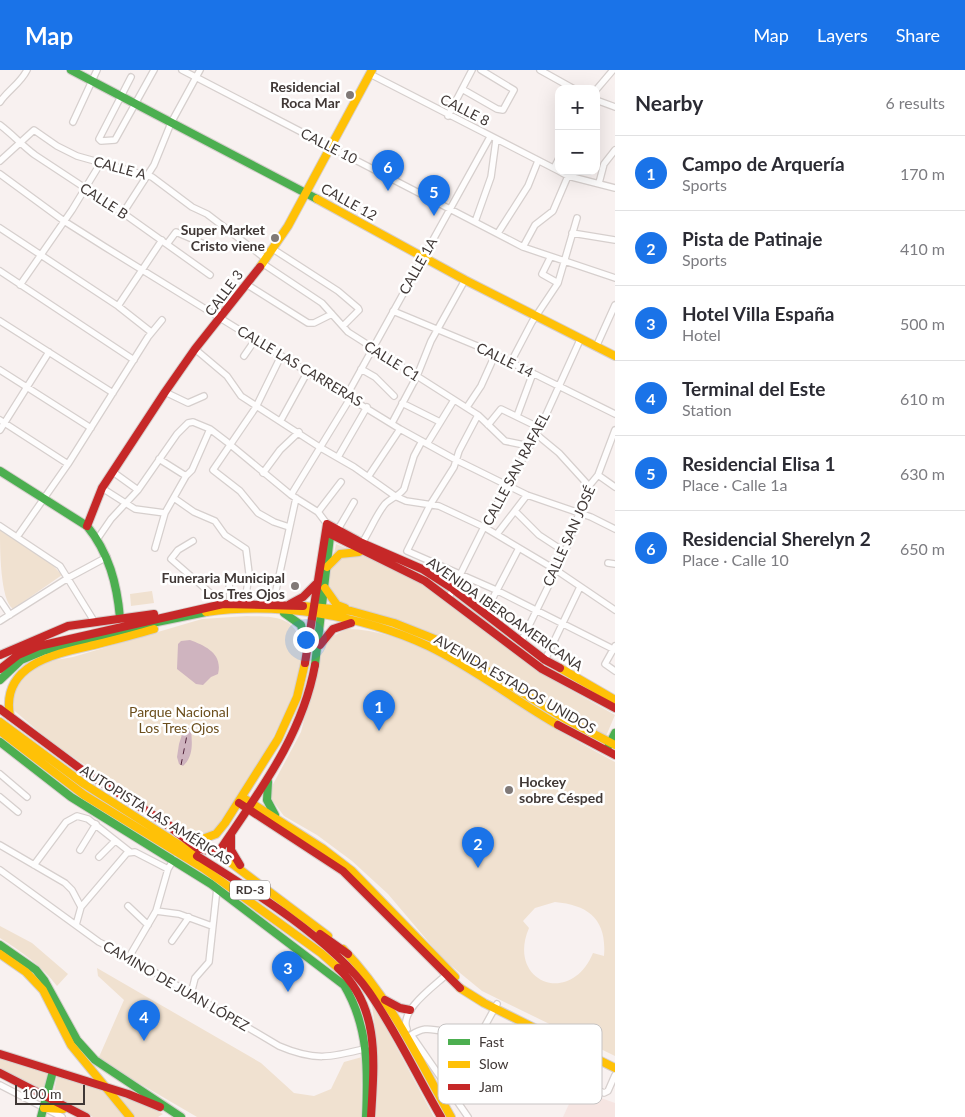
<!DOCTYPE html>
<html lang="en">
<head>
<meta charset="utf-8">
<style>
	body { margin:0; font-family:Lato,sans-serif; background:#f2f2f3; color:#2b2b33 }
	.controls { position:absolute; right:15px; top:15px; display:grid; overflow:hidden; border-radius:10px; box-shadow:0 5px 20px #0002 }
	.controls button { width:45px; height:45px; display:grid; place-items:center; padding:0; border:0; border-bottom:1px solid #e1e1e2; background:#fff; color:#2b2b33; font:25px sans-serif }
	.scale { position:absolute; left:15px; bottom:12px; width:70px; box-sizing:border-box; padding-left:5px; border:2px solid #403836; border-top:0; font-size:14px; line-height:18px; white-space:nowrap; color:#403836; -webkit-text-stroke:4px #fff; paint-order:stroke }
	.you { position:absolute; left:305px; top:569px; width:18px; height:18px; margin:-12px; border:4px solid #fff; border-radius:50%; background:#1a73e8; box-shadow:0 0 0 8px #1a73e833 }
	.badge { display:grid; place-items:center; width:32px; height:32px; border-radius:50%; background:#1a73e8; color:#fff; font-size:16px; font-weight:700 }
	.pin { position:absolute; translate:-50% -41px; filter:drop-shadow(0 1px 2px #0008) }
	.pin::after { content:''; position:absolute; top:26px; width:18px; height:15px; background:inherit; clip-path:polygon(0 0,100% 0,50% 100%) }
	.list { margin:0; padding:0; list-style:none }
	h2 { display:flex; justify-content:space-between; align-items:center; height:65px; margin:0; padding:0 20px; font-size:21px }
	h2 small { font-size:16px; font-weight:400; color:#7c7c81 }
	.list li { display:grid; grid-template-columns:32px 1fr auto; gap:15px; align-items:center; box-sizing:border-box; height:75px; padding:0 20px; border-top:1px solid #e1e1e2 }
	.list b { display:block; font-size:19px; white-space:nowrap }
	.list p { margin:0; font-size:16px; white-space:nowrap; color:#7c7c81 }
	.list em { font-size:16px; font-style:normal; color:#7c7c81 }
	.map { position:relative; flex:none; width:615px; height:1047px; overflow:hidden }
	header { display:flex; align-items:center; gap:30px; box-sizing:border-box; height:70px; padding:0 25px; background:#1a73e8; color:#fff }
	header strong { font-size:24px }
	nav { display:flex; gap:28px; margin-inline-start:auto; font-size:18px }
	main { display:flex }
	aside { flex:1; background:#fff }
	.map>svg:first-child { display:block }
</style>
</head>
<body>
<header>
<strong>Map</strong>
<nav><a>Map</a><a>Layers</a><a>Share</a></nav>
</header>
<main>
<div class="map">
<svg width="615" height="1047" viewBox="0 0 615 1047">
	<rect width="100%" height="100%" fill="#f8f1f0"/>
	<path fill="#f6e5e2" d="M576 1019 615 1033V1047H563Z"/>
	<path fill="#f0e1d0" fill-rule="evenodd" d="M0 459 47 489 62 505 13 539C0 530 0 478 0 459Z
		M336 474 393 498 422 514 558 613 615 645 606 666 423 559 341 534 328 513Z
		M152 521 154 533 131 536 130 524Z
		M247 546C262 547 286 544 296 561 323 608 239 723 213 764L200 767 138 730 52 673 9 636 19 608 44 592 73 587 202 549Z
		M347 559C409 560 465 602 516 634 548 655 581 674 615 692V986L482 921 443 889 388 824 352 791 317 765 284 746 272 730 270 720 301 662 321 584 331 567ZM555 832C589 835 607 850 604 886L593 883C570 938 506 911 529 858L523 851 535 838Z
		M0 856 32 873 68 904 57 916C42 896 21 881 0 868Z
		M97 898 261 993 294 1023 314 1026 331 1019 344 992 362 987 361 1047H197L132 1009 99 987 124 930 98 906Z
		M371 930 434 1047H376C379 1007 378 970 371 930Z
		M0 986 49 1003 44 1021 0 998Z
		M57 1006 101 1019 126 1047H93L53 1026Z
		M113 1023 139 1032 163 1044 158 1047H133Z"/>
	<path fill="#cfb4bf" d="M190 570C206 576 223 584 218 604L211 607 203 615 196 614 177 599 178 574 181 571Z
		M185 655 191 659C192 672 194 686 183 696L179 694 177 687 179 674Z"/>
	<g fill="none" stroke-linecap="round" stroke-linejoin="round">
		<path stroke="#51233b" stroke-width="1" stroke-dasharray="6 5" stroke-linecap="butt" d="M181 695 189 655"/>
		<g stroke="#d6cfcd" stroke-width="8">
			<path id="street" d="M182 0 523 177 615 208
				M540 0 574 19
				M370 4 559 101
				M131 7 99 69 101 71 115 70 154 0
				M462 19 497 39 503 40 514 20 481 0
				M596 20 613 0
				M596 30 615 37
				M0 32C8 20 20 14 27 0
				M448 46 472 0
				M73 52 97 0
				M0 55C13 65 23 76 35 85L123 143 210 205
				M0 91 34 60 57 76 77 86 152 107 192 137 207 144 266 189
				M554 98 559 88
				M559 101 568 106 615 118
				M0 104 64 151 105 177 400 359 456 390 527 425 591 447 615 459
				M599 113 604 94 615 80
				M123 143 154 95 171 53 200 0
				M475 152 491 107 496 70
				M0 158 118 236 151 262
				M498 163 528 116 538 91
				M572 163 615 170
				M167 174 176 162 204 174
				M523 177 535 155 553 141 568 106
				M273 179 338 221 358 238 359 240 343 256
				M550 188 542 204 558 213
				M262 193 322 233 348 262 478 345 505 371 529 376
				M0 201 134 290
				M246 214 308 253H314L332 244
				M20 215 72 140 100 94
				M118 236 162 170
				M393 241 482 278 615 344
				M0 251 113 323
				M596 277 615 235
				M195 279 227 306 241 326 321 378 354 397 395 426 406 431 439 436 484 457 556 500 615 540
				M244 286 255 270
				M281 286 256 337 213 400 240 421 258 443 274 452 289 457
				M511 292 532 252 558 213 577 148
				M361 299 375 307 394 326
				M0 300 91 358
				M165 322 188 333 204 326
				M347 325 490 67
				M402 333 440 352
				M467 337 481 316 495 285
				M478 345 459 381 454 397 430 435 407 481 496 520 615 580
				M517 346 533 303
				M0 350 68 394
				M281 350 308 301
				M392 353 417 306 431 271 465 210
				M488 355 501 339 540 358
				M0 360 49 282
				M536 364 559 383 589 416
				M427 374 454 330
				M338 387 367 337
				M159 389 186 406
				M113 402 138 420
				M263 403 280 380 299 362
				M598 405 615 417
				M368 407 400 359
				M102 418 135 439 165 443
				M291 425 351 327
				M174 428 194 442 215 451 225 465 246 479 249 503 245 533
				M318 442 341 412
				M516 442 539 465 565 482
				M0 456 60 496 94 551
				M337 461 354 432
				M497 464 527 425
				M17 467 68 394 148 267 162 250
				M98 468 111 449 138 420 177 364 188 353 193 352 210 359 227 372 291 425 318 442 327 454
				M193 471 178 480 171 489 223 534
				M362 473C370 461 376 445 385 434 391 428 399 426 404 419L414 386 422 371
				M155 478 165 443 186 406 192 400 210 359
				M608 493 615 494
				M229 509 230 534
				M449 527 484 457 540 358 580 270
				M0 530 10 545
				M273 534 296 428
				M485 543 519 478
				M0 551 68 508 107 487
				M521 572 565 482 589 416 598 405 615 360
				M615 576 605 594 615 601
				M545 590 580 517
				M0 704 27 727
				M0 727 18 742
				M0 775 65 813 72 820 81 837
				M80 780 96 754
				M99 787 115 771
				M34 795 66 752 77 746 88 749 130 782
				M0 800 99 872 129 887 279 976C314 991 330 988 367 978
				M128 836 148 855
				M156 841 179 844 212 856
				M76 855 81 837 127 783 135 782 168 799
				M172 871 189 847
				M129 887 156 841 168 799 174 789
				M191 924 195 908 209 892 217 818
				M407 959C399 941 433 917 446 905
				M481 963 497 934
				M411 965C429 954 432 962 450 961 459 960 465 957 474 960L604 1023 608 1021 615 1005
				M412 966 468 1047
				M536 1006 558 965
				M0 1015 62 1047"/>
		</g>
		<g stroke="#d6cfcd" stroke-width="10">
			<path id="fast" d="M71 0 317 129
				M0 401 87 456C109 483 117 514 120 548
				M284 543 301 555 306 575
				M315 595 331 458
				M0 610 21 590 43 581 147 554 206 542
				M0 672 71 727 211 814 344 915
				M608 677 615 663
				M268 712 267 730 275 745
				M196 771 218 783
				M0 875 36 900 44 910 77 970 95 990 181 1047
				M344 915C369 957 368 1000 366 1047
				M41 1047 53 1001"/>
		</g>
		<g stroke="#d6cfcd" stroke-width="10">
			<path id="slow" d="M317 129 465 210 615 286
				M260 197 288 156 372 0
				M327 497 340 484 359 482
				M325 518 337 535 345 538
				M303 536 351 541 394 553 437 570 567 650 615 675
				M206 542C278 532 362 545 428 576 474 598 514 630 558 655
				M560 598 615 630
				M10 646C0 593 59 583 94 575 114 570 134 565 154 559
				M0 652 84 714 197 786
				M0 661 84 725 203 798 321 883 338 898
				M242 727 322 778 352 801 455 907
				M197 771 216 764 225 753 278 669 297 627 305 593
				M218 783 328 866
				M343 879C390 928 418 988 451 1047
				M0 884 26 902 43 920 71 975 130 1047
				M460 918 484 933 615 998
				M44 1038 63 1039"/>
		</g>
		<g stroke="#d6cfcd" stroke-width="10">
			<path id="jam" d="M87 456 102 418 165 322 195 279 260 197
				M328 463 425 511 542 599 615 638
				M290 534 303 527 316 514
				M320 575 333 559 351 553
				M0 585 68 556 154 544
				M305 593 327 454 362 473 422 499 453 519 545 590 560 598
				M0 599 18 585 39 576 223 534 303 536
				M0 639 82 700 169 755
				M558 655 615 685
				M239 733 343 801 460 918
				M165 753 197 778 218 783C258 723 302 667 315 595
				M231 764V780L240 795
				M197 786C250 819 333 870 369 922 396 961 417 1006 441 1047
				M320 864 348 884
				M338 898C381 938 374 994 371 1047
				M385 930 400 938 410 940
				M0 984 128 1024 160 1037
				M0 1003 86 1047"/>
		</g>
		<use href="#street" stroke="#fefdfd" stroke-width="5.5"/>
		<use href="#fast" stroke="#4caf50" stroke-width="8"/>
		<use href="#slow" stroke="#ffc107" stroke-width="8"/>
		<use href="#jam" stroke="#c62828" stroke-width="8"/>
	</g>
	<g fill="#807977" stroke="#fff" stroke-width="2">
		<circle cx="350" cy="25" r="5"/>
		<circle cx="275" cy="168" r="5"/>
		<circle cx="295" cy="516" r="5"/>
		<circle cx="509" cy="720" r="5"/>
	</g>
	<g text-anchor="middle" stroke-width="5" stroke-linejoin="round" paint-order="stroke">
		<rect fill="#fff" stroke="#797472" stroke-width="1" x="230" y="810.5" width="40" height="19" rx="4"/>
		<g font-size="12" font-weight="bold" fill="#403836">
			<text x="250" y="824">RD-3</text>
		</g>
		<g font-size="14" font-weight="bold" fill="#403836" stroke="#fff" text-anchor="end">
			<text x="340" y="22">Residencial<tspan x="340" dy="16">Roca Mar</tspan></text>
			<text x="265" y="165">Super Market<tspan x="265" dy="16">Cristo viene</tspan></text>
			<text x="285" y="513">Funeraria Municipal<tspan x="285" dy="16">Los Tres Ojos</tspan></text>
			<text x="519" y="717" text-anchor="start">Hockey<tspan x="519" dy="16">sobre Césped</tspan></text>
		</g>
		<g font-size="14" fill="#403836" stroke="#fff">
			<text transform="translate(465 40) rotate(27)" y="5">CALLE 8</text>
			<text transform="translate(329 76) rotate(27)" y="5">CALLE 10</text>
			<text transform="translate(120 98) rotate(15)" y="5">CALLE A</text>
			<text transform="translate(104 131) rotate(33)" y="5">CALLE B</text>
			<text transform="translate(349 132) rotate(29)" y="5">CALLE 12</text>
			<text transform="translate(418 196) rotate(-61)" y="5">CALLE 1A</text>
			<text transform="translate(224 223) rotate(-53)" y="5">CALLE 3</text>
			<text transform="translate(505 290) rotate(26)" y="5">CALLE 14</text>
			<text transform="translate(392 291) rotate(32)" y="5">CALLE C1</text>
			<text transform="translate(300 296) rotate(31)" y="5">CALLE LAS CARRERAS</text>
			<text transform="translate(516 399) rotate(-62)" y="5">CALLE SAN RAFAEL</text>
			<text transform="translate(569 466) rotate(-66)" y="5">CALLE SAN JOSÉ</text>
			<text transform="translate(505 544) rotate(35)" y="5">AVENIDA IBEROAMERICANA</text>
			<text transform="translate(515 614) rotate(30)" y="5">AVENIDA ESTADOS UNIDOS</text>
			<text transform="translate(156 745) rotate(32)" y="5">AUTOPISTA LAS AMÉRICAS</text>
			<text transform="translate(176 916) rotate(30)" y="5">CAMINO DE JUAN LÓPEZ</text>
		</g>
		<g font-size="14" fill="#6c4f1d" stroke="#fff">
			<text x="179" y="647">Parque Nacional<tspan x="179" dy="16">Los Tres Ojos</tspan></text>
		</g>
	</g>
	<rect x="438" y="954" width="164" height="80" rx="8" fill="#fff" stroke="#c6c3c3" stroke-width="1"/>
	<rect x="448" y="969" width="22" height="6" fill="#4caf50"/>
	<rect x="448" y="991" width="22" height="7" fill="#ffc107"/>
	<rect x="448" y="1014" width="22" height="6" fill="#c62828"/>
	<g font-size="14" fill="#403836">
		<text x="479" y="977">Fast</text>
		<text x="479" y="999">Slow</text>
		<text x="479" y="1022">Jam</text>
	</g>
</svg>
<div class="controls">
<button>+</button>
<button>−</button>
</div>
<div class="scale">100 m</div>
<div class="you"></div>
<div class="pin badge" style="left:379px;top:661px">1</div>
<div class="pin badge" style="left:478px;top:798px">2</div>
<div class="pin badge" style="left:288px;top:922px">3</div>
<div class="pin badge" style="left:144px;top:971px">4</div>
<div class="pin badge" style="left:434px;top:146px">5</div>
<div class="pin badge" style="left:388px;top:121px">6</div>
</div>
<aside>
<h2>Nearby<small>6 results</small></h2>
<ul class="list">
<li><span class="badge">1</span><div><b>Campo de Arquería</b><p>Sports</p></div><em>170 m</em></li>
<li><span class="badge">2</span><div><b>Pista de Patinaje</b><p>Sports</p></div><em>410 m</em></li>
<li><span class="badge">3</span><div><b>Hotel Villa España</b><p>Hotel</p></div><em>500 m</em></li>
<li><span class="badge">4</span><div><b>Terminal del Este</b><p>Station</p></div><em>610 m</em></li>
<li><span class="badge">5</span><div><b>Residencial Elisa 1</b><p>Place · Calle 1a</p></div><em>630 m</em></li>
<li><span class="badge">6</span><div><b>Residencial Sherelyn 2</b><p>Place · Calle 10</p></div><em>650 m</em></li>
</ul>
</aside>
</main>
</body>
</html>
